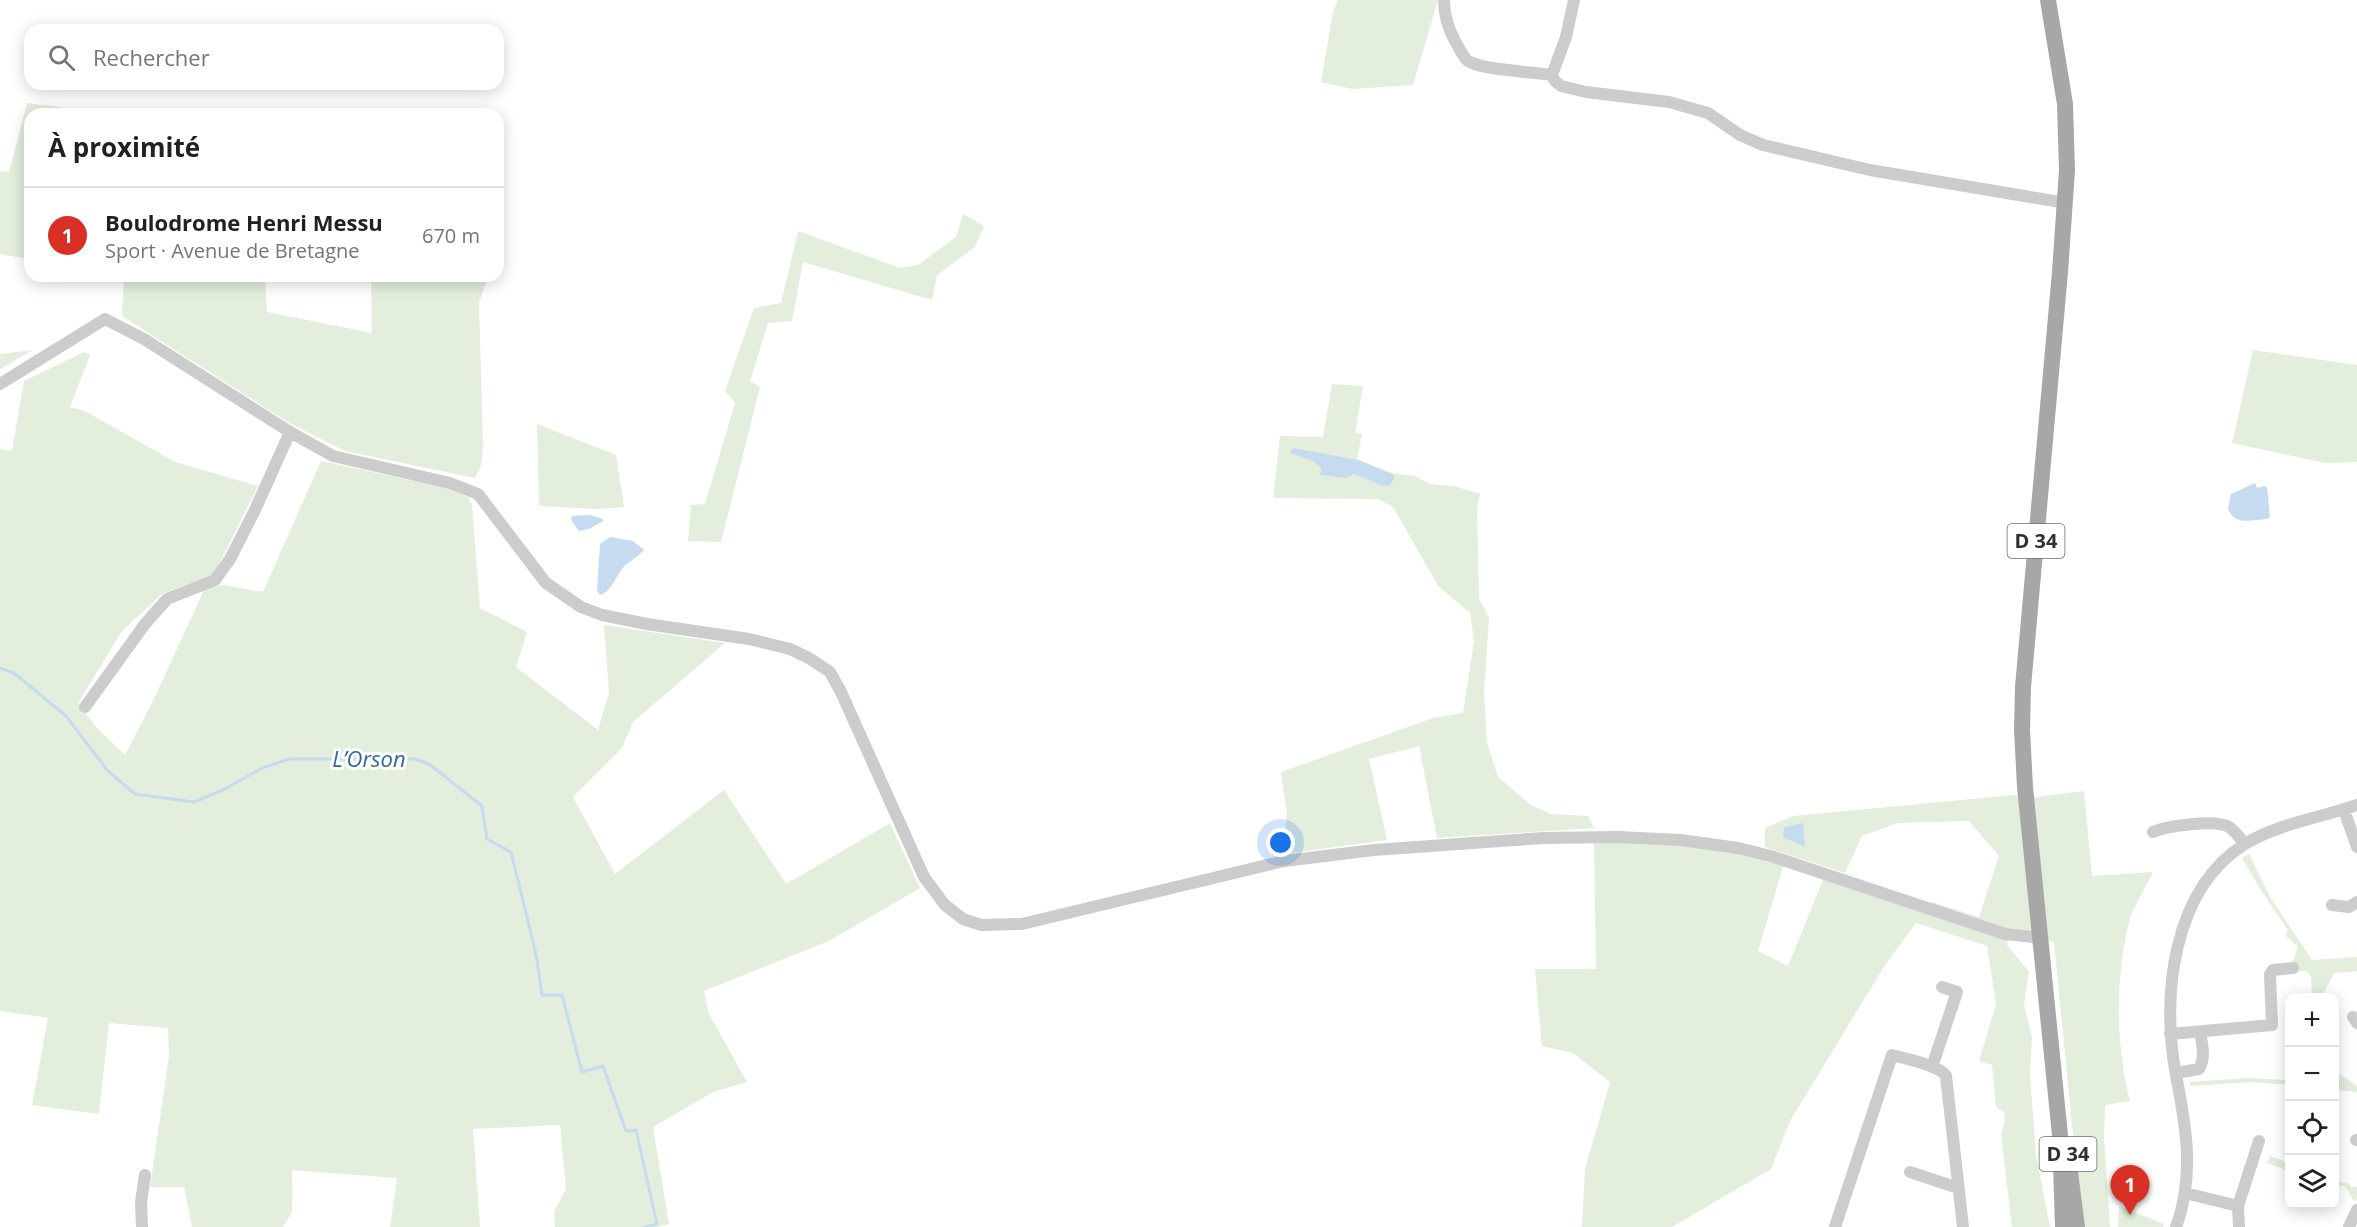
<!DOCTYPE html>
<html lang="fr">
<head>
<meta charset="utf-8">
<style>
	body { margin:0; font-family:"Open Sans",sans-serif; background:#f2f2f2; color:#202124 }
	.controls { position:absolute; right:18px; bottom:18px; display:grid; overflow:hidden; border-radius:12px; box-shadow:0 3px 15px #0003 }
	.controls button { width:54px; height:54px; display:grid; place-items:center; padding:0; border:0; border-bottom:2px solid #e0e0e0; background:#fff; color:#202124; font:30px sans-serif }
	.you { position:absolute; left:1281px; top:843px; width:21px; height:21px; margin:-15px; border:4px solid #fff; border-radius:50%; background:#1a73e8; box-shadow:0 0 0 9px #1a73e833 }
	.badge { display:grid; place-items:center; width:39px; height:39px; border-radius:50%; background:#d93025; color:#fff; font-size:20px; font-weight:700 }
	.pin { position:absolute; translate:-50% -50px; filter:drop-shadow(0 2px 3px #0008) }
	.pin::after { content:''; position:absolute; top:32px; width:21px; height:18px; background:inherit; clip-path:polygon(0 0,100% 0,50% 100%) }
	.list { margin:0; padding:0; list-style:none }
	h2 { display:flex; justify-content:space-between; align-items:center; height:78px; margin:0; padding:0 24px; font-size:26px }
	h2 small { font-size:20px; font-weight:400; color:#757577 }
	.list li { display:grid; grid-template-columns:39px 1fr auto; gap:18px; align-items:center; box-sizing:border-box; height:96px; padding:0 24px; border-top:2px solid #e0e0e0 }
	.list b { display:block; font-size:22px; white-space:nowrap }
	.list p { margin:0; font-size:20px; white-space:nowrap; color:#757577 }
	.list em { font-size:20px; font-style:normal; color:#757577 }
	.icon { flex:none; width:33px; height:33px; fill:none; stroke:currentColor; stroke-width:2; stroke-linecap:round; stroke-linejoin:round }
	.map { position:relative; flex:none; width:2357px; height:1227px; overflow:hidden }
	.search { position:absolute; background:#fff; box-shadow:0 3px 15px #0003; left:24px; top:24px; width:480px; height:66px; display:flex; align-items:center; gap:15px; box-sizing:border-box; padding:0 21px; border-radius:18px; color:#757577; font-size:22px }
	.panel { position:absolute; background:#fff; box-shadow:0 3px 15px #0003; left:24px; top:108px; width:480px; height:174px; border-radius:18px }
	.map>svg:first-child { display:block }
</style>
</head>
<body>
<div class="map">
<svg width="2357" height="1227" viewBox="0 0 2357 1227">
	<rect width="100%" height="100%" fill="#fff"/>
	<path fill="#e3eedc" d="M1338 0H1438L1413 85 1352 89 1321 82 1333 11Z
		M27 103 104 113 30 114 28 259 0 254V171L9 172Z
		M963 214 984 226 975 247 937 275 932 300 803 262 792 321 768 323 750 381 760 387 721 542 688 541 691 505 705 504 735 403 725 391 754 308 781 303 798 231 900 268 918 265 956 237Z
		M124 276H265L267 312 372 333 371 276H471L486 282 479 303 483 449 481 465 475 478 345 451 289 423 122 316Z
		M33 350 0 369V354Z
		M2253 350 2357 365V462L2325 463 2232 443Z
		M84 352 90 355 70 407 85 411 175 462 258 486 213 576 163 593 122 631 78 703 97 728 125 755 152 703 205 588 223 585 263 592 321 461 447 488 468 497 472 505 480 608 527 632 516 667 598 730 609 693 604 625 725 643 633 722 622 748 573 797 615 874 724 790 786 884 890 823 920 888 829 941 704 991 709 1014 747 1082 713 1092 653 1127 669 1224 658 1227H555L554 1212 566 1189 560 1125 473 1129 480 1227H390L397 1178 292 1170V1212L283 1227H192L184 1187H150L169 1056 168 1028 109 1023 99 1114 32 1105 48 1018 0 1011V449L12 451 24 381Z
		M1332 384 1363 386 1355 433 1362 434 1357 459 1392 473 1415 476 1430 484 1454 486 1480 494 1477 508 1479 598 1489 618 1484 693 1487 743 1498 777 1531 805 1551 814 1588 816 1594 828 1437 838 1419 746 1369 759 1387 840 1283 854 1287 814 1281 772 1433 718 1463 713 1474 641 1470 613 1438 586 1393 507 1378 499 1273 498 1280 436 1323 437Z
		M537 424 616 455 624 507 599 509 539 506Z
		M2084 791 2092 876 2153 872C2145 889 2132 908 2128 926 2115 983 2116 1045 2130 1101L2105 1105 2104 1137 2110 1227H2082L2054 942 2011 928 2007 945 2029 972 2024 1004 2032 1037 2030 1075 2036 1155 2050 1227H2012L2001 1134 2005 1121 2004 1112 1996 1107 1992 1065 1979 1061 1996 1004 1987 946 1916 923 1885 965 1790 1121 1771 1169 1672 1227H1582L1585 1169 1610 1082 1573 1053 1542 1046 1535 969H1596L1594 842 1676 844 1725 850 1784 864 1758 951 1788 966 1824 877 1924 911 1932 902 1979 917 1999 856 1969 821 1898 823 1862 836 1845 873 1765 847V828L1793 816 2014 795 2036 797Z
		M2249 854 2270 897 2312 960 2357 957V971L2334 973 2322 997H2312L2311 976 2306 971 2289 972 2298 947 2285 935 2288 930 2262 892 2242 858Z
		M2334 1070 2357 1086V1092L2335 1090Z
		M2247 1078 2289 1080V1085L2252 1082 2190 1086V1082Z
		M2270 1156 2289 1163V1171L2267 1163Z
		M2335 1181 2348 1183 2351 1187H2357V1200L2354 1201 2345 1186H2335Z
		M2119 1206 2164 1224 2163 1227H2118Z"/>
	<path fill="#c6dbef" d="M1292 448 1358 460 1394 475V479L1389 486H1383L1354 474 1346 478 1321 475 1320 473 1322 469 1313 461 1290 453Z
		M2255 483 2257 488 2265 486 2267 487 2270 517 2267 519C2252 520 2233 526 2228 508L2231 494Z
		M589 515 603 519V521L589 529 579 531 571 520 572 516Z
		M610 537 633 541 644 550C637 558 627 562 622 569 615 578 611 592 600 595L597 590 600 544Z
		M1803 823 1805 847 1783 837 1784 827Z"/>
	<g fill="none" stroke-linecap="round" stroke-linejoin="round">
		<path stroke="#c6dbef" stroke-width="3" d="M0 668 14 673 66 716 108 771 135 794 194 802 223 790 262 768 289 759H415L429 764 482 806 487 839 511 852 536 954 542 995H562L582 1072 603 1066 626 1131 636 1130 657 1224 644 1227"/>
		<path stroke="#ccc" stroke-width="12" d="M1444 0C1444 15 1448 28 1455 41 1459 47 1462 56 1468 61 1481 70 1534 72 1552 75L1555 81 1561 86 1586 92 1669 102 1708 113 1740 135 1763 145 1870 170 2066 203
			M1552 75 1566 37 1574 0
			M0 384 105 319 144 339 290 432 333 456 450 483 478 494 546 583 581 607 602 615 647 624 749 639 790 649 809 658 830 672 841 692 924 877 945 905 963 919 981 925 1022 924 1284 861 1374 850 1543 838 1618 837 1681 840 1738 848 1771 856 2005 934 2040 938
			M85 707 145 624 167 599 215 580 230 559 255 510 290 432
			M2344 810 2357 847
			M2153 832C2166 826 2216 819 2229 827 2235 831 2240 838 2245 844
			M2332 905 2349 907 2357 902
			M2353 1017 2357 1023
			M2170 1034 2272 1025 2270 974 2273 970 2293 968
			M1932 1067 1957 992 1942 987
			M2176 1073 2199 1069C2206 1058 2202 1044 2200 1032
			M2356 1140H2357
			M1910 1172 1958 1188
			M2185 1193 2238 1206
			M142 1227 141 1202 145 1175
			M1835 1227 1892 1055C1906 1059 1939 1065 1946 1076L1963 1227
			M2176 1227C2195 1176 2186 1126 2176 1075 2161 998 2172 889 2245 844 2280 823 2320 818 2357 805
			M2239 1227 2238 1206 2259 1141
			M2349 1227 2357 1210"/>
		<path stroke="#a7a7a7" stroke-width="16" d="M2048 0 2065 104 2067 170 2060 272 2023 687 2022 730 2025 787 2060 1135 2063 1227
			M2070 1172 2077 1227"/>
	</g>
	<g text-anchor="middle" stroke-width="6" stroke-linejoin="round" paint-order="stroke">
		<g fill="#fff" stroke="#6d6d6d" stroke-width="1.5">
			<rect x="2007.5" y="524" width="57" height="34" rx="4.5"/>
			<rect x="2039.5" y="1137" width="57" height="34" rx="4.5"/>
		</g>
		<g font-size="20" font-weight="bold" fill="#2f2f2f">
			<text x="2036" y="548">D 34</text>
			<text x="2068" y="1161">D 34</text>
		</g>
		<g font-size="22" font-style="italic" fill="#35689a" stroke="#fff">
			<text x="369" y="767">L’Orson</text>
		</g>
	</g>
</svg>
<div class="controls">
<button>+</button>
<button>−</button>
<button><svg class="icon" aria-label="locate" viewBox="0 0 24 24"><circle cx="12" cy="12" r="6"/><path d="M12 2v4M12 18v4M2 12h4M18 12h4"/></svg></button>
<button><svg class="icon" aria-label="layers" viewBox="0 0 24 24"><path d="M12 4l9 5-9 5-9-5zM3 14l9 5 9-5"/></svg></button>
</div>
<div class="you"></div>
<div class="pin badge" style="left:2130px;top:1215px">1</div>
<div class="search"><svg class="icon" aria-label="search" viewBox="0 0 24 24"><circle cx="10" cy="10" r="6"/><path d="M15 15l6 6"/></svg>Rechercher</div>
<section class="panel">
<h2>À proximité<small></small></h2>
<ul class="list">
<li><span class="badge">1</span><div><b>Boulodrome Henri Messu</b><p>Sport · Avenue de Bretagne</p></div><em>670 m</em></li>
</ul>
</section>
</div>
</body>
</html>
